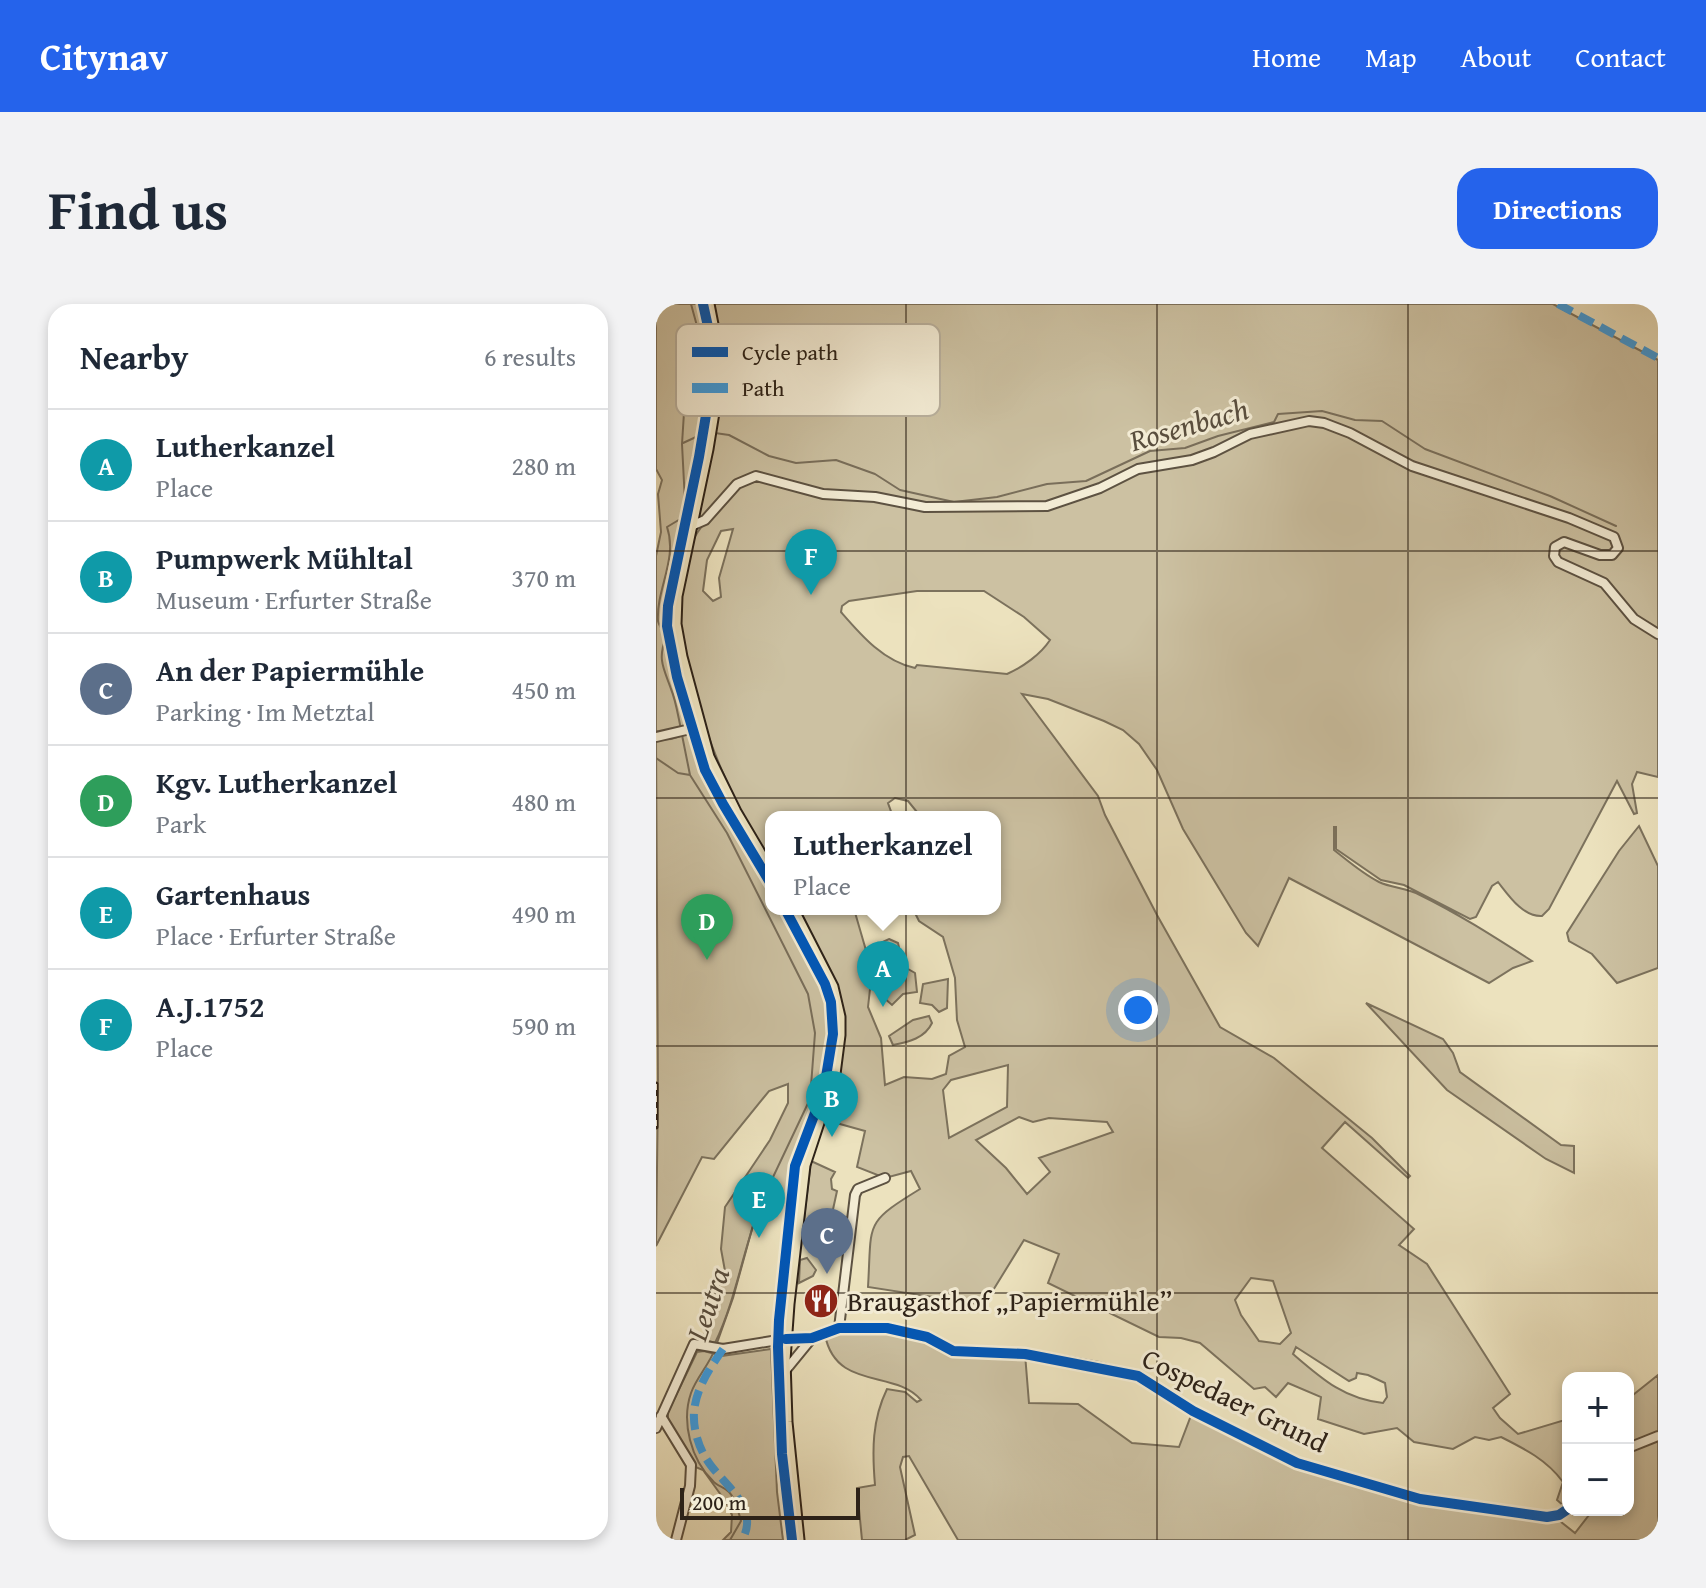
<!DOCTYPE html>
<html lang="en">
<head>
<meta charset="utf-8">
<style>
	body { margin:0; font-family:"Gentium Book Plus",serif; background:#f2f2f3; color:#1f2937 }
	.controls { position:absolute; right:24px; bottom:24px; display:grid; overflow:hidden; border-radius:16px; box-shadow:0 4px 12px #0003 }
	.controls button { width:72px; height:72px; display:grid; place-items:center; padding:0; border:0; border-bottom:2px solid #e0e1e3; background:#fff; color:#1f2937; font:40px sans-serif }
	.scale { position:absolute; left:24px; bottom:20px; width:180px; box-sizing:border-box; padding-left:8px; border:4px solid #2d2218; border-top:0; font-size:22px; line-height:28px; white-space:nowrap; color:#2d2218; -webkit-text-stroke:6px #f3ecd5; paint-order:stroke }
	.you { position:absolute; left:482px; top:706px; width:28px; height:28px; margin:-20px; border:6px solid #fff; border-radius:50%; background:#1a73e8; box-shadow:0 0 0 12px #1a73e833 }
	.badge { display:grid; place-items:center; width:52px; height:52px; border-radius:50%; background:#2563eb; color:#fff; font-size:26px; font-weight:700 }
	.pin { position:absolute; translate:-50% -66px; filter:drop-shadow(0 2px 4px #0008) }
	.pin::after { content:''; position:absolute; top:42px; width:28px; height:24px; background:inherit; clip-path:polygon(0 0,100% 0,50% 100%) }
	.popup { position:absolute; left:109px; top:507px; width:236px; height:104px; box-sizing:border-box; display:grid; place-content:center; border-radius:16px; background:#fff; filter:drop-shadow(0 2px 6px #0005); font-size:26px; white-space:nowrap; color:#747a83 }
	.popup b { font-size:30px; color:#1f2937 }
	.popup::after { content:''; position:absolute; left:50%; top:100%; margin-left:-16px; border:16px solid transparent; border-top-color:#fff }
	.list { margin:0; padding:0; list-style:none }
	h2 { display:flex; justify-content:space-between; align-items:center; height:104px; margin:0; padding:0 32px; font-size:34px }
	h2 small { font-size:26px; font-weight:400; color:#747a83 }
	.list li { display:grid; grid-template-columns:52px 1fr auto; gap:24px; align-items:center; box-sizing:border-box; height:112px; padding:0 32px; border-top:2px solid #e0e1e3 }
	.list b { display:block; font-size:30px; white-space:nowrap }
	.list p { margin:0; font-size:26px; white-space:nowrap; color:#747a83 }
	.list em { font-size:26px; font-style:normal; color:#747a83 }
	.map { position:relative; flex:none; width:1002px; height:1236px; overflow:hidden; border-radius:24px }
	header { display:flex; align-items:center; gap:48px; box-sizing:border-box; height:112px; padding:0 40px; background:#2563eb; color:#fff }
	header strong { font-size:38px }
	nav { display:flex; gap:44px; margin-inline-start:auto; font-size:28px }
	.intro { display:flex; align-items:center; justify-content:space-between; box-sizing:border-box; height:192px; padding:0 48px }
	h1 { margin:0; font-size:56px }
	.button { padding:20px 36px; border-radius:24px; background:#2563eb; color:#fff; font-size:28px; font-weight:700 }
	main { display:flex; gap:48px; padding:0 48px }
	aside { flex:1; background:#fff; border-radius:24px; box-shadow:0 4px 12px #0003 }
	.map>svg:first-child { display:block }
</style>
</head>
<body>
<header>
<strong>Citynav</strong>
<nav><a>Home</a><a>Map</a><a>About</a><a>Contact</a></nav>
</header>
<div class="intro"><h1>Find us</h1><a class="button">Directions</a></div>
<main>
<aside>
<h2>Nearby<small>6 results</small></h2>
<ul class="list">
<li><span class="badge" style="background:#0f9aa8">A</span><div><b>Lutherkanzel</b><p>Place</p></div><em>280 m</em></li>
<li><span class="badge" style="background:#0f9aa8">B</span><div><b>Pumpwerk Mühltal</b><p>Museum · Erfurter Straße</p></div><em>370 m</em></li>
<li><span class="badge" style="background:#5c6f8a">C</span><div><b>An der Papiermühle</b><p>Parking · Im Metztal</p></div><em>450 m</em></li>
<li><span class="badge" style="background:#2e9e5b">D</span><div><b>Kgv. Lutherkanzel</b><p>Park</p></div><em>480 m</em></li>
<li><span class="badge" style="background:#0f9aa8">E</span><div><b>Gartenhaus</b><p>Place · Erfurter Straße</p></div><em>490 m</em></li>
<li><span class="badge" style="background:#0f9aa8">F</span><div><b>A.J.1752</b><p>Place</p></div><em>590 m</em></li>
</ul>
</aside>
<div class="map">
<svg width="1002" height="1236" viewBox="0 0 1002 1236">
	<rect width="100%" height="100%" fill="#ece2be"/>
	<filter id="stains"><feTurbulence type="fractalNoise" baseFrequency=".0025" numOctaves="4"/><feColorMatrix values="0 0 0 0 .2 0 0 0 0 .09 0 0 0 0 .02 0 0 0 .5 -.17"/></filter>
	<radialGradient id="worn" r=".72"><stop offset=".6" stop-color="#630" stop-opacity="0"/><stop offset="1" stop-color="#630" stop-opacity=".3"/></radialGradient>
	<path fill="#ccc1a2" stroke="#7c725d" stroke-width="2" fill-rule="evenodd" d="M0 0H44L52 27 55 50 52 104 9 309 22 381 33 422 7 430 0 427V252L5 228 2 190 6 176 0 165Z
		M55 0H897L1002 56V473L981 468 976 480 981 509 978 510 961 477 893 605 886 612C867 613 853 592 842 578L836 582 820 613 814 615 748 581 725 576 680 545V523H678V546C692 557 707 570 723 578 736 584 751 584 764 591 803 610 840 634 876 657L857 664 833 679 633 574 602 642 590 629 527 525 501 466 483 440 467 426 448 417 392 395 366 390 442 492 449 511 501 611 564 723 618 754 716 834 754 872 752 874 689 818 666 844 758 925 743 941 771 960 854 1090 837 1104 844 1114 862 1130 912 1115V1199L909 1203 901 1196 907 1178C891 1156 869 1145 845 1133L833 1136 819 1133 797 1145 758 1138 741 1124 708 1130 662 1115 665 1093 632 1079 620 1093 609 1083 598 1085 544 1039 525 1034 503 1033 392 979 403 950 368 936 328 1001 212 983C216 918 207 920 264 885L255 867 229 874 201 863 209 827 166 815 182 770 178 678 172 662 140 605H198L216 667 212 703 225 734 229 781 248 773 276 775 290 770 293 752 309 743 301 716 299 674 287 633 263 617 257 605H339V513H265L252 497 239 494 232 499 237 513H115V562C80 501 55 451 37 382 23 327 16 292 37 237 43 221 68 199 80 185L41 219 64 79ZM77 225 63 274 65 293 57 297 47 287 51 256 65 227ZM261 287H328L368 313 394 336C385 350 367 363 351 370L261 361 259 364C227 357 205 331 185 308L186 302 193 297ZM352 761 351 803 293 834 287 786 295 776ZM363 813 377 818 393 814 451 818 457 828 383 854 394 868 371 890 350 864 320 836ZM595 974 617 977 635 1029 624 1040 603 1037 585 1011 579 996ZM640 1043 693 1077 700 1074 701 1069 712 1071 729 1079 731 1093 727 1099C688 1095 666 1075 637 1050Z
		M35 429 57 487 115 584V605H127C143 634 166 665 174 698 187 754 156 795 141 845 136 863 135 881 133 899L109 889C88 938 82 991 59 1039L46 1035 65 996 59 992 69 967 65 945 69 903 114 836 132 799V780L113 787 58 855 46 853 0 942 2 786 0 436 15 435Z
		M983 522 1002 562V664L961 679 936 650 913 637 911 629 963 547Z
		M233 635 242 639 247 662 259 669 261 688 247 690 236 701 227 693 225 673 232 660 220 641Z
		M292 675 291 704 283 708 276 701 264 699 267 680Z
		M710 699 787 735 797 749 804 768 905 841 918 842V869L890 855 791 786Z
		M273 712 276 719C269 734 253 738 237 741L233 732 257 716Z
		M155 857 179 868 175 875 176 885 181 887 176 910 193 914 191 939 182 938 176 927 147 923Z
		M151 954 160 966 157 972 143 979 144 956Z
		M183 1024 253 1028 297 1047 369 1050 373 1099 422 1100 476 1139 523 1143 536 1109 639 1163 764 1198 900 1214 919 1229 937 1206H972V1147L1002 1134V1236H302L253 1152 247 1153 244 1163 259 1231 249 1236H206L201 1184 219 1181C216 1146 216 1116 231 1085L249 1088 261 1098 265 1096C239 1065 180 1087 169 1031Z
		M115 1045 121 1188 127 1236H67L75 1228 76 1211 70 1198 47 1166 37 1162 12 1116V1108L41 1048 48 1047 66 1052Z
		M1002 1071V1130L972 1142V1095Z"/>
	<g fill="none" stroke-linecap="round" stroke-linejoin="round">
		<path stroke="#796e5a" stroke-width="2" d="M59 129 73 131 113 152 140 159 180 156 219 170 244 186 298 198 341 193 391 180 430 177 494 147 529 144 562 132 618 118 622 110 666 107 699 116 726 117 769 145 894 192 960 222
			M27 139 40 133
			M25 425C22 412 20 397 15 385 8 365 1 355 10 334 8 328 3 322 2 317 0 285 22 255 11 223L26 214 29 198 26 140 30 77 43 48 41 22 35 0
			M26 431 34 471 71 529 152 690 159 729 154 795 101 907 77 994 61 1039
			M0 454 22 469 34 471
			M59 1045C53 1061 40 1074 35 1089 25 1118 35 1156 57 1177 61 1182 68 1183 73 1188 80 1195 82 1207 85 1217L74 1236"/>
		<g stroke="#5d5242" stroke-width="12">
			<path id="minor" d="M35 222 49 216 81 180 100 172 167 190 219 193 269 203 391 202 444 184 482 165 536 156 558 148 594 130 653 117 668 119 694 129 756 162 913 214 958 233 962 244 956 251H944L908 238 899 243 898 252 902 258 948 279 978 315 1002 330
				M0 433 43 423
				M183 1024 199 891 202 885 229 874
				M129 1067 156 1034
				M5 1112 35 1161 34 1182 20 1236
				M0 1124 38 1040 67 1045 134 1034H156L183 1024H231L271 1033 297 1047 369 1050 442 1063 482 1072 537 1107 641 1159 764 1195 891 1213 903 1211 912 1205
				M972 1144 1002 1132"/>
		</g>
		<g stroke="#2d2218" stroke-width="15">
			<path id="major" d="M52 0 62 51V78L51 145 20 292 19 320 25 353 52 453 79 508 115 569
				M136 605 176 683 183 713V731L178 770 148 861 132 1000 128 1056 130 1118 142 1236"/>
		</g>
		<use href="#minor" stroke="#f3ecd5" stroke-width="8"/>
		<use href="#major" stroke="#ece2be" stroke-width="11"/>
		<g stroke="#2d2218" stroke-width="5">
			<path id="rail" d="M0 780V823"/>
		</g>
		<use href="#rail" stroke="#f3ecd5" stroke-width="2" stroke-dasharray="6" stroke-linecap="butt"/>
		<path stroke="#3d9cdf" stroke-width="8" stroke-dasharray="16 8" stroke-linecap="butt" d="M902 0 1002 54
			M67 1045C54 1064 40 1084 38 1108 37 1124 42 1142 51 1156 66 1180 105 1203 86 1236"/>
		<g stroke="#f3ecd5" stroke-width="15">
			<path id="cycleway" d="M47 0 58 50 57 69 43 153 12 302 11 322 21 373 49 466 67 500 115 580
				M129 605 169 680 175 698 177 730 168 785 139 862 123 1016 122 1043 126 1150 136 1236
				M130 1035 156 1034 183 1024H231L271 1033 297 1047 369 1050 482 1072 537 1107 641 1159 764 1195 891 1213 903 1211 912 1205"/>
		</g>
		<use href="#cycleway" stroke="#0057b8" stroke-width="10"/>
	</g>
	<path fill="none" stroke="#2d2218" stroke-width="2" stroke-opacity="0.55" d="M250 0V1236M501 0V1236M752 0V1236M0 247H1002M0 494H1002M0 742H1002M0 989H1002"/>
	<defs>
		<g id="restaurant-disc" transform="scale(1.8)"><circle r="9.5" fill="#8f2418" stroke="#f3ecd5"/><path d="M-5-6h1v4h1v-4h1v4h1v-4h1v5L-1.5 .5V6h-2V.5L-5-1ZM5-6V6H3V1.5H1.5Q1.5-4 5-6Z" fill="#fff"/></g>
	</defs>
	<g fill-rule="evenodd">
		<use href="#restaurant-disc" x="165" y="997"/>
	</g>
	<g text-anchor="middle" stroke-width="6" stroke-linejoin="round" paint-order="stroke">
		<g font-size="28" fill="#2d2218" stroke="#f3ecd5" text-anchor="start">
			<text x="191" y="1007">Braugasthof „Papiermühle”</text>
		</g>
		<g font-size="28" fill="#2d2218" stroke="#f3ecd5">
			<text transform="translate(579 1096) rotate(26)" y="10">Cospedaer Grund</text>
		</g>
		<g font-size="30" font-style="italic" fill="#594e3e" stroke="#f3ecd5">
			<text transform="translate(533 121) rotate(-16)" y="10">Rosenbach</text>
			<text transform="translate(52 1000) rotate(-71)" y="10">Leutra</text>
		</g>
	</g>
	<rect x="20" y="20" width="264" height="92" rx="12" fill="#f3ecd5" stroke="#b8af9c" stroke-width="2"/>
	<rect x="36" y="43" width="36" height="10" fill="#0057b8"/>
	<rect x="36" y="79" width="36" height="10" fill="#3d9cdf"/>
	<g font-size="22" fill="#2d2218">
		<text x="86" y="56">Cycle path</text>
		<text x="86" y="92">Path</text>
	</g>
	<rect width="100%" height="100%" filter="url(#stains)"/>
	<rect width="100%" height="100%" fill="url(#worn)"/>
</svg>
<div class="controls">
<button>+</button>
<button>−</button>
</div>
<div class="scale">200 m</div>
<div class="you"></div>
<div class="pin badge" style="left:227px;top:703px;background:#0f9aa8">A</div>
<div class="popup"><b>Lutherkanzel</b>Place</div>
<div class="pin badge" style="left:176px;top:833px;background:#0f9aa8">B</div>
<div class="pin badge" style="left:171px;top:970px;background:#5c6f8a">C</div>
<div class="pin badge" style="left:51px;top:656px;background:#2e9e5b">D</div>
<div class="pin badge" style="left:103px;top:934px;background:#0f9aa8">E</div>
<div class="pin badge" style="left:155px;top:291px;background:#0f9aa8">F</div>
</div>
</main>
</body>
</html>
